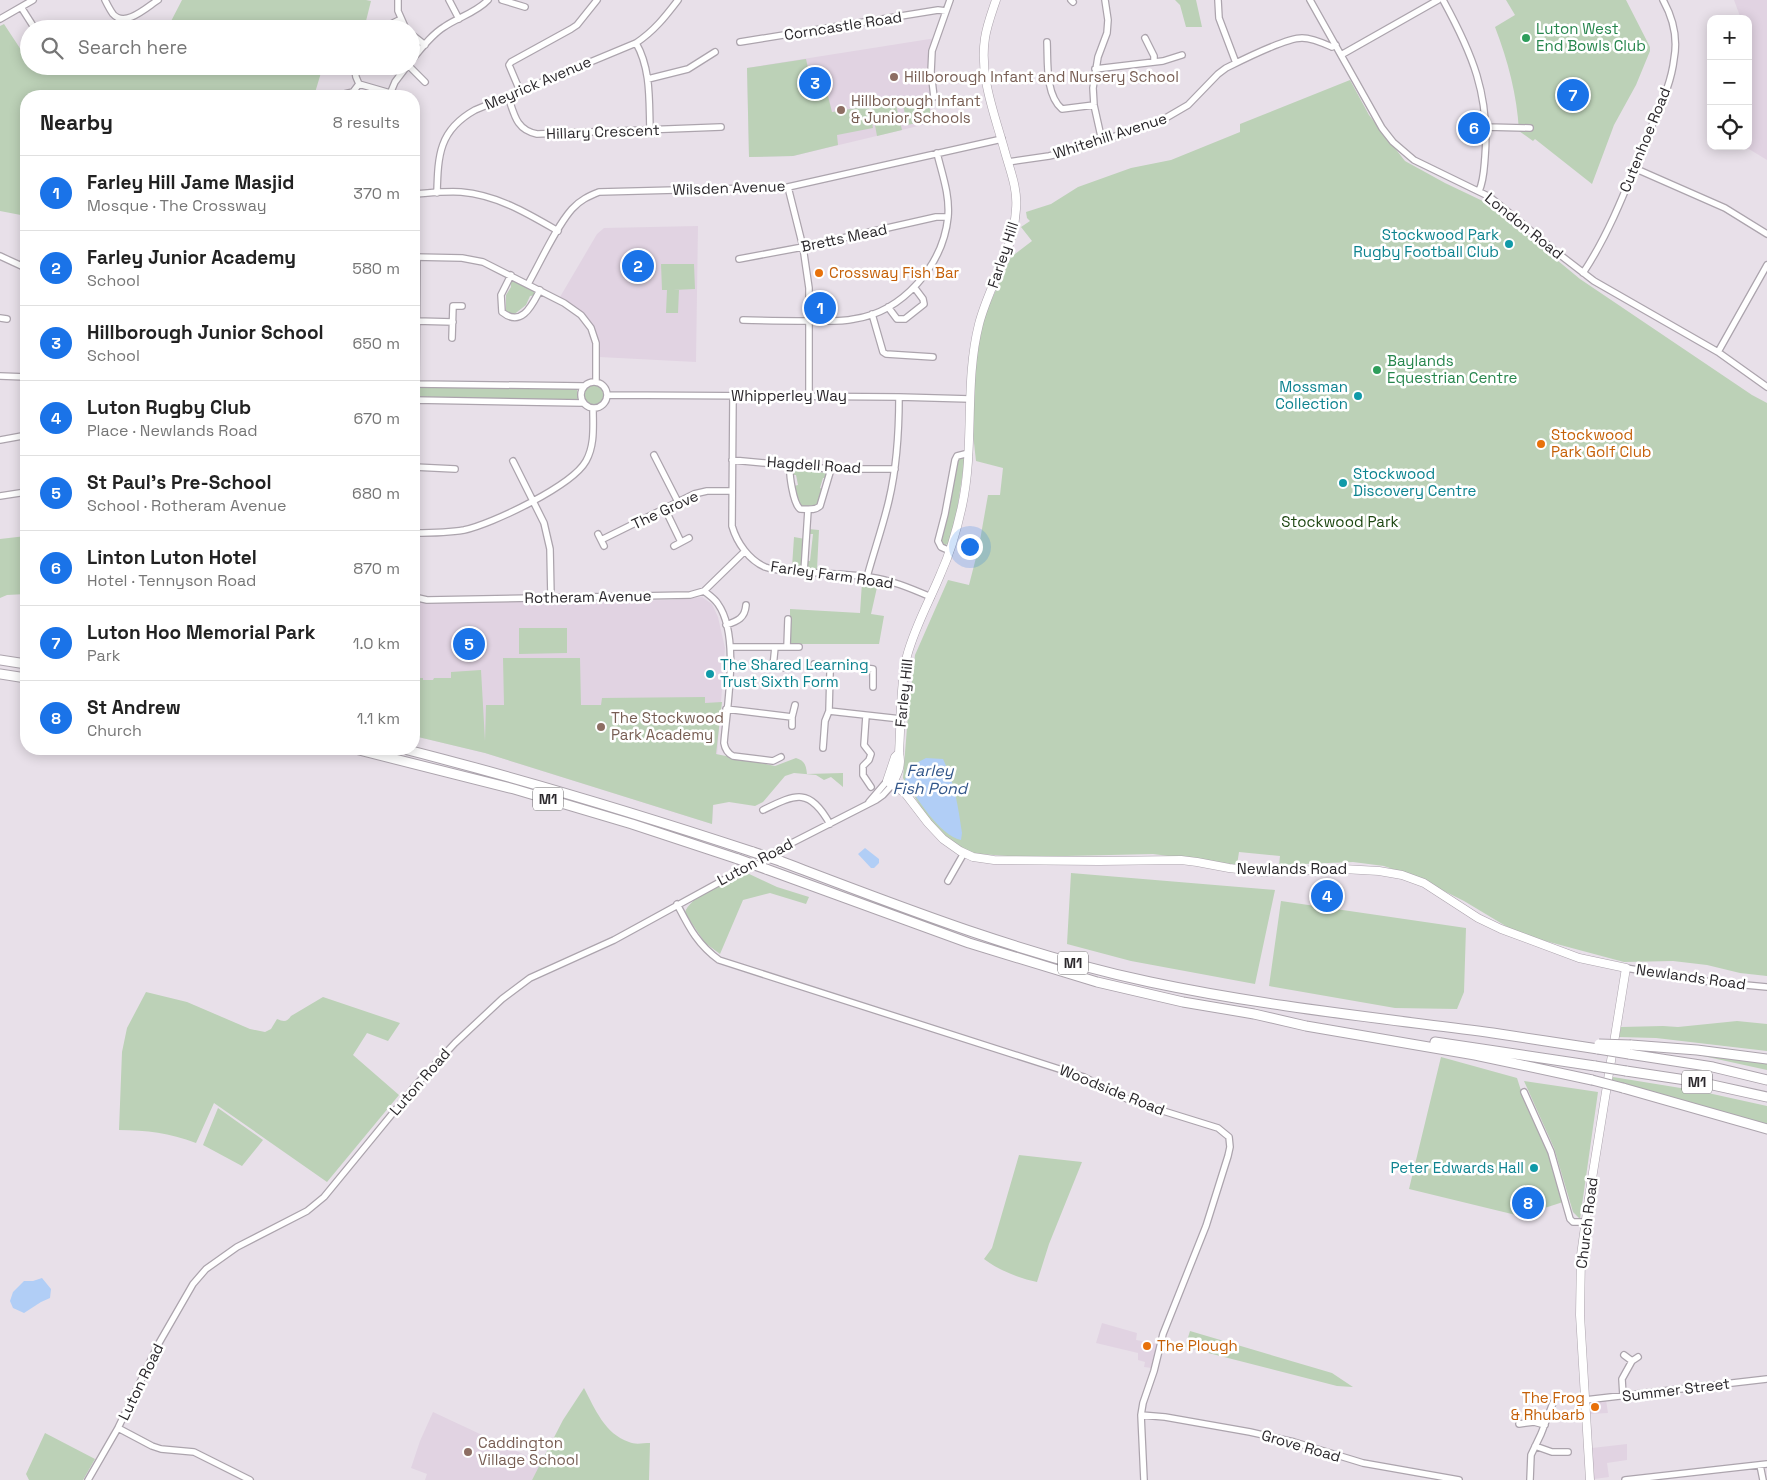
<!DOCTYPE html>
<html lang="en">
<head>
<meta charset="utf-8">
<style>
	body { margin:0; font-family:"Space Grotesk",sans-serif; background:#f6f6f6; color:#222 }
	.controls { position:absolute; right:15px; top:15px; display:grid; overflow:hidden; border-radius:10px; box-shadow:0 2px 12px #0003 }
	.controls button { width:45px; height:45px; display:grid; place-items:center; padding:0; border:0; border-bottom:1px solid #e0e0e0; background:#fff; color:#222; font:25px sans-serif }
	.you { position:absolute; left:969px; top:546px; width:18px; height:18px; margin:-12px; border:4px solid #fff; border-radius:50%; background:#1a73e8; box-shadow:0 0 0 8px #1a73e833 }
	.badge { display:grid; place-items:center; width:32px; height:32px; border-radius:50%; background:#1a73e8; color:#fff; font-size:16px; font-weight:700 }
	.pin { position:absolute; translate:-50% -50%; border:2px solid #fff; box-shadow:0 1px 5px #0006 }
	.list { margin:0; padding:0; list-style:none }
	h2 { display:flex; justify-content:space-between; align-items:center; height:65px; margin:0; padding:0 20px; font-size:21px }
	h2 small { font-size:16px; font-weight:400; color:#767676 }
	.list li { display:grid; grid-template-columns:32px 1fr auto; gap:15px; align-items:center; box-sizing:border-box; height:75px; padding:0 20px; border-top:1px solid #e0e0e0 }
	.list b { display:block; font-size:19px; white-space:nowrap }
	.list p { margin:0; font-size:16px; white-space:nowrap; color:#767676 }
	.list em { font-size:16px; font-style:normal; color:#767676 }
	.icon { flex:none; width:28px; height:28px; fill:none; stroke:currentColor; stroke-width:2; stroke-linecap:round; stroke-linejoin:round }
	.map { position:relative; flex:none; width:1767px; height:1480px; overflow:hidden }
	.search { position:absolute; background:#fff; box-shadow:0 2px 12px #0003; left:20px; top:20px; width:400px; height:55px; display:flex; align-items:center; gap:12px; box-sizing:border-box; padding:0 18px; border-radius:28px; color:#767676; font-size:19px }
	.panel { position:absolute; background:#fff; box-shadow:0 2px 12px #0003; left:20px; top:90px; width:400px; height:665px; border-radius:20px }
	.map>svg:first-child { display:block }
</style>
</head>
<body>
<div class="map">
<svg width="1767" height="1480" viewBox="0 0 1767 1480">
	<rect width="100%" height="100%" fill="#e8e0e9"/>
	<path fill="#e1d3e2" d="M1734 0H1767V160L1744 146H1748V19H1741Z
		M936 38 932 48 934 97H931L935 122 793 156 749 157 747 68Z
		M698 226 696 362 599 357 598 342 580 311 560 297 597 234 604 228Z
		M702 597 712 604 718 617 725 648 712 824 485 753 414 736V600L424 602H480L672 600Z
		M1102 1323 1137 1333 1136 1340 1157 1344 1152 1368 1144 1367 1145 1362 1138 1360V1353L1096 1343Z
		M1606 1400 1608 1413 1590 1414 1589 1402Z
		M433 1412 542 1463 532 1480H425L427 1474 411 1468 420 1441Z
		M1627 1444V1460L1607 1463 1609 1477 1594 1479 1592 1448Z"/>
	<path fill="#bcd1b7" d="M182 0H366L371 1 364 29H167Z
		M1175 0H1196L1202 27H1186L1180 5Z
		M1506 0H1626L1650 47V51L1636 85 1614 125 1592 184 1535 139 1533 141 1519 131C1517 95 1508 61 1495 27L1515 15Z
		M4 24 29 62V66H31L33 69 38 66H323L314 96H26V216L0 211V26Z
		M806 59 809 72H805L808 90 826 88 832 112 869 106 873 128 837 135 838 145 793 156 749 157 747 68Z
		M1350 80 1369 115 1405 161 1445 183 1489 204 1580 279 1752 395 1767 403V976L1740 973 1707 965 1673 961 1624 962 1519 934 1464 901 1420 879 1384 866 1353 862 1279 865 1280 856 1239 852 1237 865 1153 854 1023 857 966 853 932 825 903 778 908 715 915 655 948 580 969 585 979 546 988 495H1000L1003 468 976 461 971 416 972 398 981 323 1011 257 1032 241 1021 227 1030 221 1027 218 1026 212 1051 204 1078 187 1131 168 1171 160 1240 132V124Z
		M928 99 932 120 907 125 903 104Z
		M885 100 886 102 895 101 902 130 877 136 871 104Z
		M661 264H694L695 289 673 290H679L678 313H666L667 290H662Z
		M510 279 536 293V295L530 296 526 305 512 316 506 313V295L511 287Z
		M584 394a11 11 0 1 1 22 0a11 11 0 1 1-22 0Z
		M414 385 577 388 578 398 575 401 414 399Z
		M962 456 965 458 956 517 948 544 943 546 941 540 956 462 958 457Z
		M793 469 827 473 825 478H823L820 488 824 489 818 507H801L798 505 794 486 798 485 796 475H792Z
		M808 529 819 530 817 569 808 568 806 561H810L813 534H808Z
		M26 536V594L7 595 0 598V539Z
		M794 537 805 539 802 566 800 568 792 567Z
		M862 582 878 583 871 614 884 616 879 644H790V609L860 613Z
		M519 628H567V653L519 654Z
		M503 658H580L581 705H601L602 698 705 697V703L722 702 716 754 775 766 796 758C805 761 806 765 807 774L843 773V787L831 777 824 780 816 775 794 773 785 776 763 802 755 806 729 802 713 805 712 824 485 753 414 736V675L417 678H423V680H433L434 678H451V672L481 670 485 741 486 705H504Z
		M745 872 777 887 809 897 806 904 770 893 743 900 720 954 705 943 685 913C687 898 731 878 745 872Z
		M1071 873 1275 890 1255 984 1131 961 1067 944Z
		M1281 901 1466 928 1464 992 1457 1009 1395 1008 1269 986Z
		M146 992 187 1002 250 1029 265 1032 271 1029 277 1019C284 1022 287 1022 291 1016L323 997 400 1023 388 1041 367 1033 353 1055 399 1095 327 1182 214 1103 196 1143C169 1133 147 1130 119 1130L122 1052 127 1028Z
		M1737 1021 1767 1024V1051L1656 1038 1619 1037 1621 1027 1663 1026 1678 1027Z
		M1694 1054 1767 1063V1070Z
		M1441 1057 1517 1078 1525 1103 1549 1154 1563 1202 1520 1216 1409 1189Z
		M1613 1077 1699 1091 1767 1106V1124L1612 1080Z
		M1524 1081 1598 1092 1580 1219 1573 1212 1554 1148Z
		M218 1108 263 1140 242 1166 203 1145Z
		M1019 1155 1082 1162 1049 1244 1037 1282C1019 1278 1000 1271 984 1259L992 1248Z
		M1190 1331 1332 1373 1353 1387 1337 1386 1185 1347Z
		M584 1388C595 1409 605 1434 629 1442 635 1445 643 1443 650 1443L649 1480H532L563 1420Z
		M45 1433 95 1459 83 1480H29L26 1474Z"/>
	<path fill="#b1cef6" d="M926 758 943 759C955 784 958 806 962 833L961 840C939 835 917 798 905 780L909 767Z
		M865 848 879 859V863L874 868H871L858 854Z
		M42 1278 51 1289 50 1298 41 1302 24 1313 13 1308 10 1301 13 1292 24 1281H33Z"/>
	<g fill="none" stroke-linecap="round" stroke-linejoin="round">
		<g stroke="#aca4ad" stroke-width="8">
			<path id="minor" d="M105 0C107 4 110 10 113 14 125 28 147 7 158 0
				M398 0V11L406 29
				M449 0 459 19
				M502 0 525 7
				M1071 0 1073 2
				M1218 0 1219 18 1236 63
				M1310 0 1382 128 1393 142 1414 160 1490 197 1559 254 1594 281 1718 352 1767 387
				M1443 0C1472 53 1490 95 1485 157 1484 168 1484 180 1479 191
				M21 7 35 29
				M0 19 33 0
				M385 27 401 19
				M411 34 425 45
				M1145 38 1154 56V62
				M740 42 938 10 946 11
				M1047 42C1048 62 1045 94 1062 109L1094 105
				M636 43C651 69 649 100 650 129
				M1341 55 1438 0
				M411 61C421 49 431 35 444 27 458 17 476 13 488 0
				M354 66 356 77 359 84 390 93
				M409 66 425 82
				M1095 69 1163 61 1182 55
				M648 79 688 69 715 52
				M520 91 509 65 511 62 571 29 577 25 597 0
				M390 94 395 82 407 66
				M336 96 353 92 359 84
				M508 96C514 114 516 130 537 134L721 127
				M934 97 931 72 932 51 950 0
				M1486 127 1530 128
				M1102 141 1094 105 1093 88 1098 57 1107 33 1108 20 1105 0
				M1008 162 1049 156 1078 149 1164 119 1188 105 1218 74 1226 68C1242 60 1285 38 1302 38 1312 38 1323 43 1332 47L1336 45
				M1634 168 1725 208 1767 234
				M788 187 803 247 809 288V396
				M437 193C438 155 439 130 475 110L636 43C654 31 665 17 678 0
				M414 194C429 193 445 191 461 192 497 195 527 213 558 231
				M0 256 26 268
				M414 257 462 258 483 262 564 303 581 315 591 328 596 343V382
				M739 259 803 247 936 217H948
				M22 265 26 257
				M1583 273C1611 231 1629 181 1648 135 1658 110 1671 86 1674 59 1678 38 1673 18 1663 0
				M511 275 501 295 502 312C522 328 532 305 540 290
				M528 284C541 261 556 227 572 209 580 200 589 196 599 192L788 187 1002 139
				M888 307 897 319H905L924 304 923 299 914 287
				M872 314 883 352 886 354 933 357
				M0 318 7 319
				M743 320C766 321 789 321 812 321 825 321 840 322 854 319 903 312 943 265 948 217 950 195 942 174 937 153
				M416 321 453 322
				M452 338 453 306H462
				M1718 352 1767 265
				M0 376 26 377
				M581 395a13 13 0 1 1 26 0a13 13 0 1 1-26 0Z
				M414 384 584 386
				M416 384 417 257
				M608 395 899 397 970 399
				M733 396 732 526C737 543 749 560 765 567 776 571 788 571 799 572 822 573 846 574 869 577 891 580 910 588 931 597
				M414 400 583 403
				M414 429 415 400
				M0 440 22 436
				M654 455 678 502
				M732 460 831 469H895
				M513 461 544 523 550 549 551 597
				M790 465C789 474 793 503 800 509 807 509 815 511 820 506L831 469
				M414 467 455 469
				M0 496 26 492
				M665 509 681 542
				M414 533C430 533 447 533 464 530 492 524 572 486 586 461 595 445 593 426 593 409
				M598 534 604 546
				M601 540 694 494 707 491H732
				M674 546 689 538
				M950 551 941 547 938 541 945 514 955 460 957 456 969 453
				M804 572 808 510
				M867 577C874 551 883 526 889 500 897 466 899 431 899 397
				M704 591C709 595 715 599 718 604 740 635 727 706 724 743 725 749 727 753 733 756L773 761 781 757
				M414 597 427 600 690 595 704 591 745 551
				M726 625C738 621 745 618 746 605
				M731 647H799
				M775 647 773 667 789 668
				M787 647 788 619
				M814 664 825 665 831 668
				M762 666 773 667
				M726 709 792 717
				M829 711 901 719
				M866 716 864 745 871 754 869 760 863 766V775L871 787
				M792 726V717L795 705
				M823 748 825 721 829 711 830 673 831 668 838 665 873 669V687
				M869 802 887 781
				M763 810C796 794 809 787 830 824
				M948 881 964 853
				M677 904C689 927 697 944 719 960L1084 1077 1131 1101 1218 1128 1229 1137 1230 1147 1228 1156 1206 1226 1163 1334 1154 1371 1143 1403 1141 1415 1144 1480
				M1626 968 1703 981 1767 987
				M1524 1092 1551 1152 1570 1219 1573 1222H1585
				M1624 1355 1632 1361
				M1623 1396 1622 1379 1632 1361 1638 1357
				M1585 1400 1767 1379
				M1141 1415 1165 1417 1250 1432 1294 1442 1363 1463 1459 1480
				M1519 1424 1534 1422 1545 1425
				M118 1428 152 1446 161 1449 194 1452 250 1480
				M1535 1446 1552 1452H1568
				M1760 1465 1763 1480
				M88 1480 118 1428 159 1343 193 1284 206 1269 237 1247 307 1211 324 1197 415 1086 455 1043 502 999 530 978 614 940 780 849 876 800 883 795 892 785
				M1530 1480 1531 1455 1541 1434 1553 1403
				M1625 1480 1767 1464"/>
		</g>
		<g stroke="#aca4ad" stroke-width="9">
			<path id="major" d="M899 753 895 757 887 781 905 793 928 823 943 839 960 851 973 857 994 860 1099 861 1181 860 1197 862 1229 868 1263 872 1343 869 1379 871 1402 875 1424 883 1478 918 1501 929 1579 958 1626 968 1590 1191 1581 1255 1580 1315 1590 1480
				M892 785C898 773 902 765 899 753 901 721 900 687 907 656 915 626 930 600 941 573 951 551 957 529 962 506 975 446 964 383 979 324 989 285 1014 250 1016 209 1018 189 1010 170 1005 152 995 115 979 77 985 38 987 25 992 12 996 0"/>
		</g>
		<g stroke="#aca4ad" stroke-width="11">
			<path id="highway" d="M0 660 26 664
				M0 674 26 678
				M355 749 514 789 632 824 738 859
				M404 749C522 779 638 814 753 852
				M780 861C901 907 1023 955 1150 982 1263 1006 1379 1018 1493 1033 1528 1038 1563 1044 1598 1049
				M766 869 969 943 1097 982 1183 1002 1254 1014 1306 1026 1475 1055 1592 1080
				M1435 1042 1595 1066
				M1631 1045 1697 1050 1767 1059
				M1629 1054 1713 1067 1767 1080
				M1626 1071 1699 1082 1767 1097
				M1623 1088 1767 1129"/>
		</g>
		<use href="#minor" stroke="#fff" stroke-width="5.5"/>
		<use href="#major" stroke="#fff" stroke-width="8"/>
		<use href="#highway" stroke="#fff" stroke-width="9"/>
		<g stroke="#aca4ad" stroke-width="11" stroke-linecap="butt">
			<path id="highway-bridge" d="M753 852 780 861
				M738 859 766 869
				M1599 1044 1631 1045
				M1598 1049 1629 1054
				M1595 1066 1626 1071
				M1592 1080 1623 1088"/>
		</g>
		<use href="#highway-bridge" stroke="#fff" stroke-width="9"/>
	</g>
	<g fill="#2e9e5b" stroke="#fff" stroke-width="2">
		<circle cx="1526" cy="38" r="5"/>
		<circle cx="1377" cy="370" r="5"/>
	</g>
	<g fill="#8d6e63" stroke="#fff" stroke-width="2">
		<circle cx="894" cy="77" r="5"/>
		<circle cx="841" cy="110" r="5"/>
		<circle cx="601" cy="727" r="5"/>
		<circle cx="468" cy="1452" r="5"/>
	</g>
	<g fill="#0f9aa8" stroke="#fff" stroke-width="2">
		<circle cx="1509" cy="244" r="5"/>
		<circle cx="1358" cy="396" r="5"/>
		<circle cx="1343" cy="483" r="5"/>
		<circle cx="710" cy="674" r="5"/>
		<circle cx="1534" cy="1168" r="5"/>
	</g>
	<g fill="#e8710a" stroke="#fff" stroke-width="2">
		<circle cx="819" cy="273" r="5"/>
		<circle cx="1541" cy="444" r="5"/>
		<circle cx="1147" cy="1346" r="5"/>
		<circle cx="1595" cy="1407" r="5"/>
	</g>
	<g text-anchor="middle" stroke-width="5" stroke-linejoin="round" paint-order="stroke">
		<g fill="#fff" stroke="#6b686b" stroke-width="1">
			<rect x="533" y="787.5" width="30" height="23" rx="4"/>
			<rect x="1058" y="951.5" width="30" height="23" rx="4"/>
			<rect x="1682" y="1070.5" width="30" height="23" rx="4"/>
		</g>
		<g font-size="14" font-weight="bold" fill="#2b282c">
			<text x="548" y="804">M1</text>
			<text x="1073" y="968">M1</text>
			<text x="1697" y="1087">M1</text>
		</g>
		<g font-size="15" fill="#2b282c" stroke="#fff">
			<text transform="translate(843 26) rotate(-9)" y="5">Corncastle Road</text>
			<text transform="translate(538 83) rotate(-23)" y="5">Meyrick Avenue</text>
			<text transform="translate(603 132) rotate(-2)" y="5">Hillary Crescent</text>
			<text transform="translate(1110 136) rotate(-18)" y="5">Whitehill Avenue</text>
			<text transform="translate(1645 140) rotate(-68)" y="5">Cutenhoe Road</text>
			<text transform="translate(729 188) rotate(-2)" y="5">Wilsden Avenue</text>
			<text transform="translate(1524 226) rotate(39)" y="5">London Road</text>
			<text transform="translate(844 238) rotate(-12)" y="5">Bretts Mead</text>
			<text transform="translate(1003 255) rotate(-72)" y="5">Farley Hill</text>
			<text x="789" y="401">Whipperley Way</text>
			<text transform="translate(814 465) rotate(4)" y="5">Hagdell Road</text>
			<text transform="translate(665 510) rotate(-25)" y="5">The Grove</text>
			<text transform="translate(832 575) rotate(8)" y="5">Farley Farm Road</text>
			<text transform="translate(588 597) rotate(-1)" y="5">Rotheram Avenue</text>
			<text transform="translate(904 693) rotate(-84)" y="5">Farley Hill</text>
			<text transform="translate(755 862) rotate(-28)" y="5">Luton Road</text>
			<text x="1292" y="874">Newlands Road</text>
			<text transform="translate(1691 977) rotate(8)" y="5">Newlands Road</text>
			<text transform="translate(420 1082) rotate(-49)" y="5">Luton Road</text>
			<text transform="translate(1112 1090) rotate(22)" y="5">Woodside Road</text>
			<text transform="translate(1587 1223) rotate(-83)" y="5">Church Road</text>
			<text transform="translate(141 1382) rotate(-64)" y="5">Luton Road</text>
			<text transform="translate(1676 1390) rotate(-7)" y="5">Summer Street</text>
			<text transform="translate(1301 1446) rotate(16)" y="5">Grove Road</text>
		</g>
		<g font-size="15" fill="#27864d" stroke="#fff" text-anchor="start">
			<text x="1536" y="34">Luton West<tspan x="1536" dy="17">End Bowls Club</tspan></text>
			<text x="1387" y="366">Baylands<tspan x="1387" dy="17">Equestrian Centre</tspan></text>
		</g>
		<g font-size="15" fill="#785e54" stroke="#fff" text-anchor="start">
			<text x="904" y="82">Hillborough Infant and Nursery School</text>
			<text x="851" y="106">Hillborough Infant<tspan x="851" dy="17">&amp; Junior Schools</tspan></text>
			<text x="611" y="723">The Stockwood<tspan x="611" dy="17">Park Academy</tspan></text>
			<text x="478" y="1448">Caddington<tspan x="478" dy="17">Village School</tspan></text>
		</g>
		<g font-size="15" fill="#0d838f" stroke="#fff" text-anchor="end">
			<text x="1499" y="240">Stockwood Park<tspan x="1499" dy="17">Rugby Football Club</tspan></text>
			<text x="1348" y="392">Mossman<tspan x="1348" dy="17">Collection</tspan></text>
			<text x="1353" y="479" text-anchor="start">Stockwood<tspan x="1353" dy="17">Discovery Centre</tspan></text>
			<text x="720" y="670" text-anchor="start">The Shared Learning<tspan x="720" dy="17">Trust Sixth Form</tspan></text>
			<text x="1524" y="1173">Peter Edwards Hall</text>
		</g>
		<g font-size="15" fill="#c56008" stroke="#fff" text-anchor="start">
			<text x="829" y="278">Crossway Fish Bar</text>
			<text x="1551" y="440">Stockwood<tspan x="1551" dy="17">Park Golf Club</tspan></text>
			<text x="1157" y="1351">The Plough</text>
			<text x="1585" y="1403" text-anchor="end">The Frog<tspan x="1585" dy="17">&amp; Rhubarb</tspan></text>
		</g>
		<g font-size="15" fill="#1d4611" stroke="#fff">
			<text x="1340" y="527">Stockwood Park</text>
		</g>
		<g font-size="16" font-style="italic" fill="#32568a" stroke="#fff">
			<text x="930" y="776">Farley<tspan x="930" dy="18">Fish Pond</tspan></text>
		</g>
	</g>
</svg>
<div class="controls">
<button>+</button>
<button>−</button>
<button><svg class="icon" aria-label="locate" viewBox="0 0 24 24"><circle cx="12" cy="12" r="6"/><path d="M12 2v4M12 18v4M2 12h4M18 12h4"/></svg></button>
</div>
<div class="you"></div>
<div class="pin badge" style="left:820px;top:308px">1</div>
<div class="pin badge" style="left:638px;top:266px">2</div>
<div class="pin badge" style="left:815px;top:83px">3</div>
<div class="pin badge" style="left:1327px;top:896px">4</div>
<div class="pin badge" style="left:469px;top:644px">5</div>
<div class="pin badge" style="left:1474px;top:128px">6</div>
<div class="pin badge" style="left:1573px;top:95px">7</div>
<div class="pin badge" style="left:1528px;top:1203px">8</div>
<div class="search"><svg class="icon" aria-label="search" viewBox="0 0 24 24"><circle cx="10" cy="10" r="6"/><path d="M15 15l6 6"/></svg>Search here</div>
<section class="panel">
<h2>Nearby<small>8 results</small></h2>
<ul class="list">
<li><span class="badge">1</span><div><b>Farley Hill Jame Masjid</b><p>Mosque · The Crossway</p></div><em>370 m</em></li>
<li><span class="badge">2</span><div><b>Farley Junior Academy</b><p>School</p></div><em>580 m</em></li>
<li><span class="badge">3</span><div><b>Hillborough Junior School</b><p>School</p></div><em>650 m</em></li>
<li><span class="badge">4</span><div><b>Luton Rugby Club</b><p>Place · Newlands Road</p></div><em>670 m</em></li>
<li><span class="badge">5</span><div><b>St Paul's Pre-School</b><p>School · Rotheram Avenue</p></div><em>680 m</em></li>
<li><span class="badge">6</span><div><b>Linton Luton Hotel</b><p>Hotel · Tennyson Road</p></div><em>870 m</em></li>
<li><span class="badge">7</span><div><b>Luton Hoo Memorial Park</b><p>Park</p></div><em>1.0 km</em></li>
<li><span class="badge">8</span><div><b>St Andrew</b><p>Church</p></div><em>1.1 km</em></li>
</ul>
</section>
</div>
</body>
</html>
